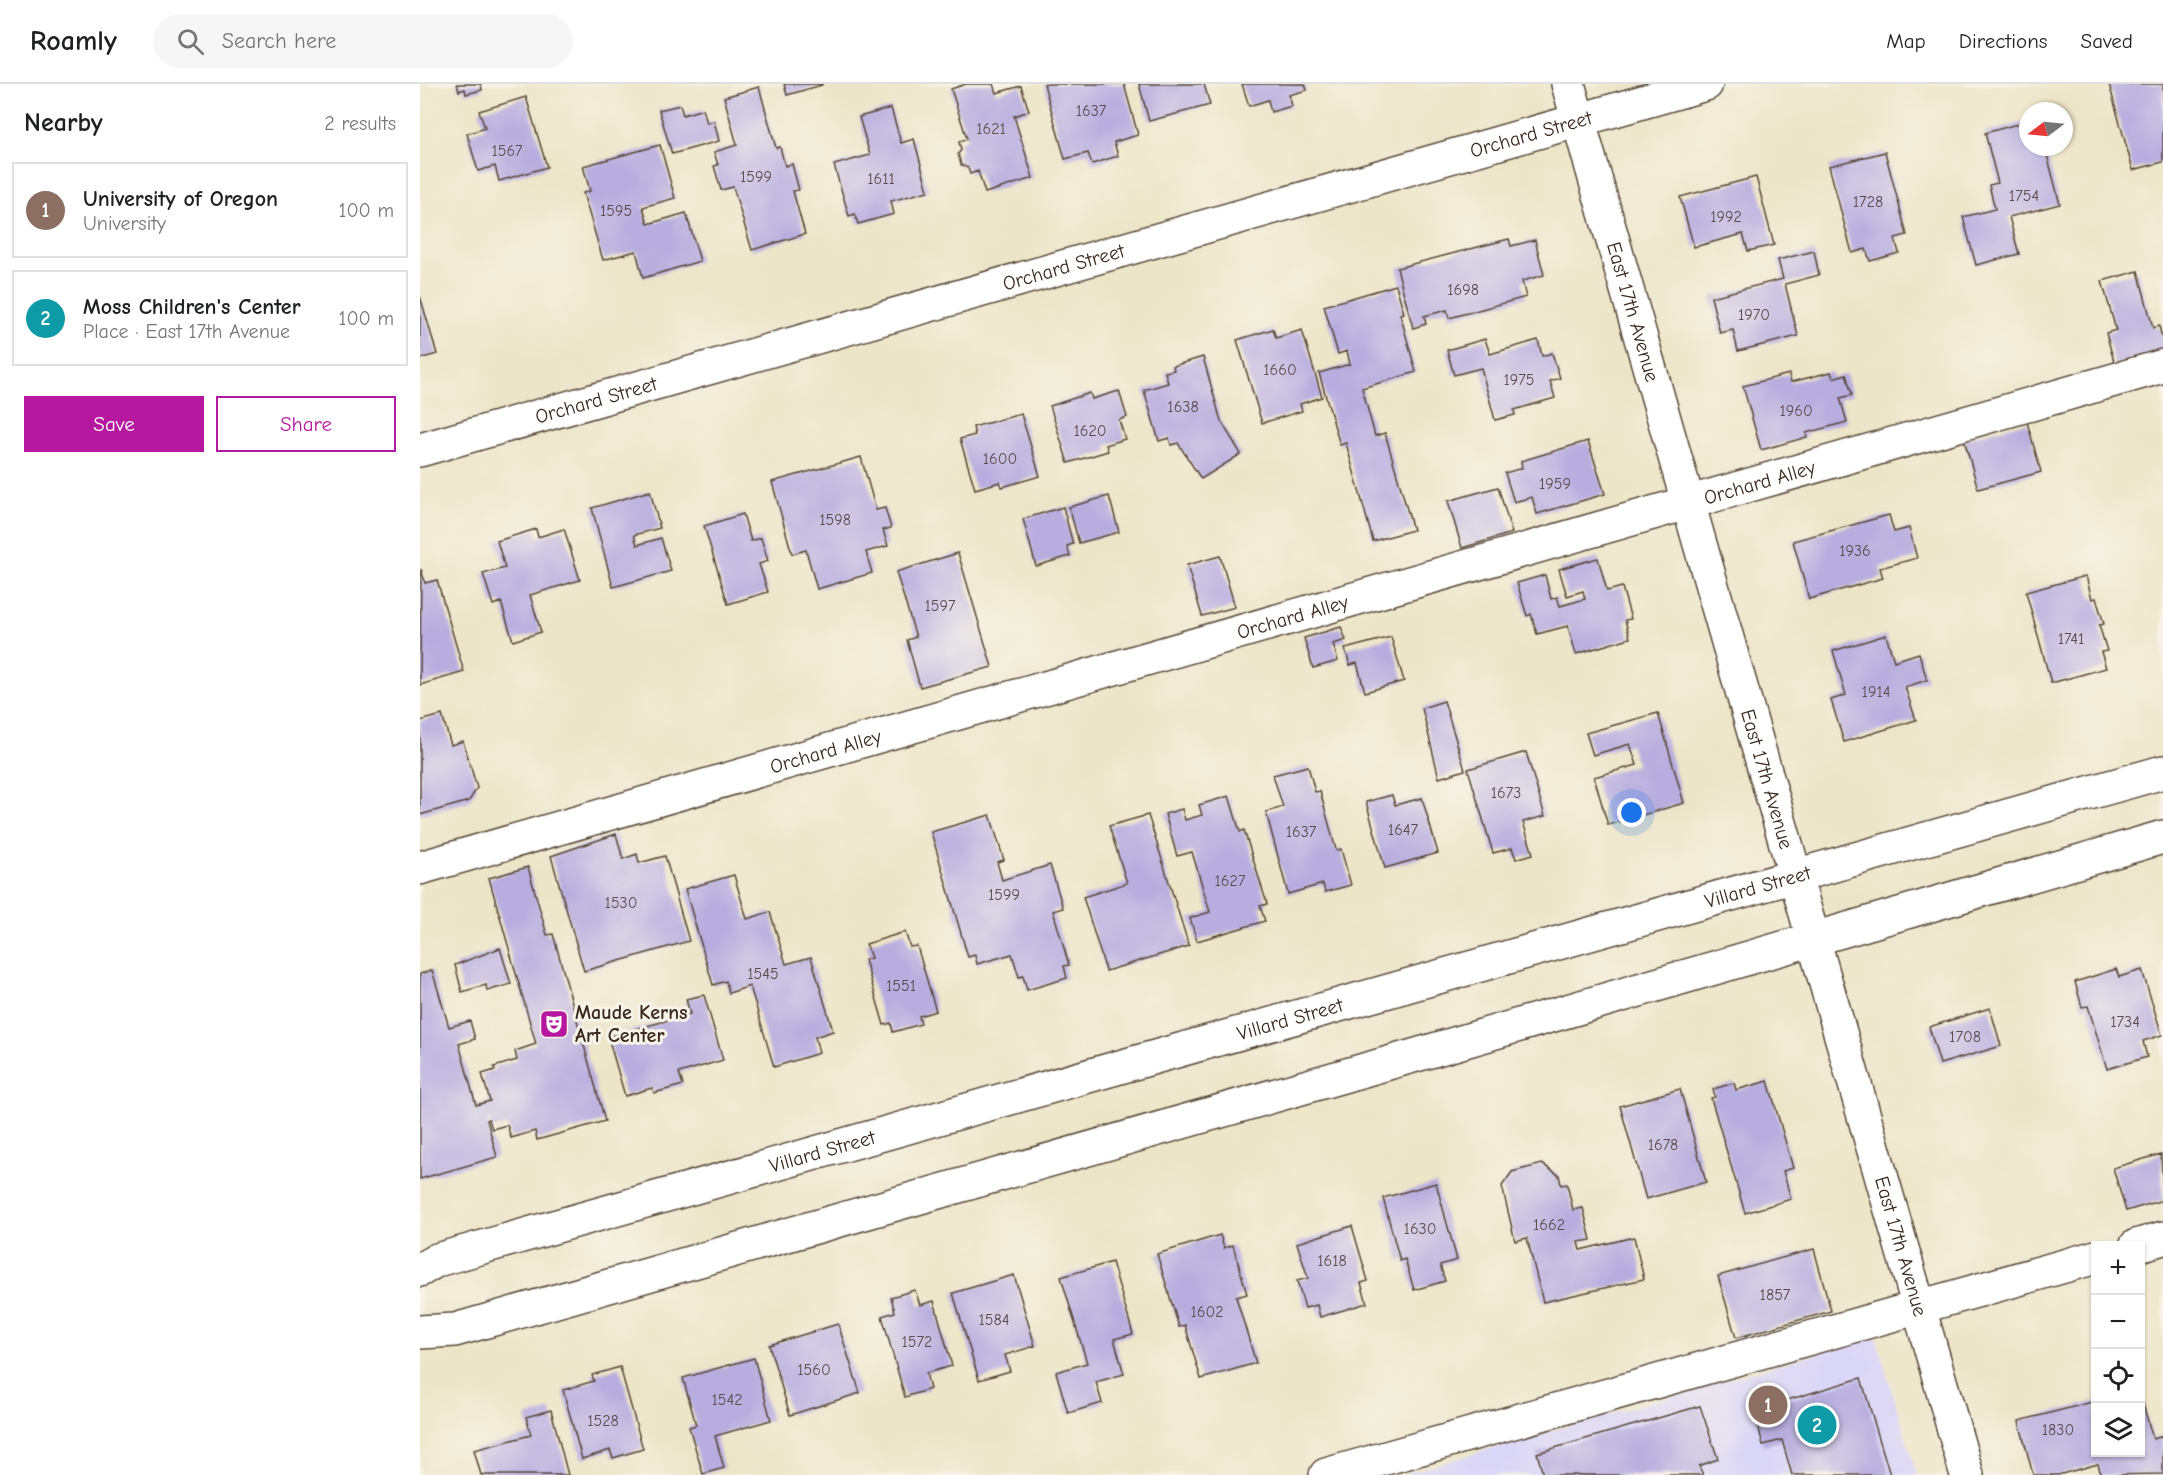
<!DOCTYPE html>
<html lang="en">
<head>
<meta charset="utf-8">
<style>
	body { margin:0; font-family:"Comic Neue",sans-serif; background:#f6f6f6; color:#202124 }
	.controls { position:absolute; right:18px; bottom:18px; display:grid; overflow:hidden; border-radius:0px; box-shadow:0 2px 4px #0004 }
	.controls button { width:54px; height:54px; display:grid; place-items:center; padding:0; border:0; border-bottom:2px solid #e0e0e0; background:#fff; color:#202124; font:30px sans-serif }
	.compass { position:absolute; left:1599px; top:18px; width:54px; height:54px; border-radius:50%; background:#fff; box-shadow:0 2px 4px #0004; rotate:254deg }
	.you { position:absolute; left:1212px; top:729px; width:21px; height:21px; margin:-15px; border:4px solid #fff; border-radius:50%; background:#1a73e8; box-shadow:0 0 0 9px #1a73e833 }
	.badge { display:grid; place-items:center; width:39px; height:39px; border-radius:50%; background:#b5179e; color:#fff; font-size:20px; font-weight:700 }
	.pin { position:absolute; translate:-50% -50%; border:3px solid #fff; box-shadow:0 2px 6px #0006 }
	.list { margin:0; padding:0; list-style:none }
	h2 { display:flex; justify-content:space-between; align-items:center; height:78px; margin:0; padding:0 24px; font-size:26px }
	h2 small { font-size:20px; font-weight:400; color:#757577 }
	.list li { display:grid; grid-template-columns:39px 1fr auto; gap:18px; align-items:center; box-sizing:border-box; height:96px; margin:0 12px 12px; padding:0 12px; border:2px solid #e0e0e0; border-radius:0px }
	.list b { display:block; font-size:22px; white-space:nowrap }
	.list p { margin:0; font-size:20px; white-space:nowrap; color:#757577 }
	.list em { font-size:20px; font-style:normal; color:#757577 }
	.actions { display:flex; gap:12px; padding:18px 24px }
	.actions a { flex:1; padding:14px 0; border:2px solid #b5179e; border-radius:0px; text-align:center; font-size:21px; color:#b5179e }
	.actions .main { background:#b5179e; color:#fff }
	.icon { flex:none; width:33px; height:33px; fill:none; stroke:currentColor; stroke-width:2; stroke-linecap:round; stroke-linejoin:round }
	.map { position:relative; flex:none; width:1743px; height:1391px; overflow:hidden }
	header { display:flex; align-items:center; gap:36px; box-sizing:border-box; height:84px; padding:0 30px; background:#fff; border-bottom:2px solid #e0e0e0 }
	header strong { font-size:28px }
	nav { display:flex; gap:33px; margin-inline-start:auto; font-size:21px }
	.search { width:420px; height:54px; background:#f6f6f6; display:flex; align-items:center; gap:15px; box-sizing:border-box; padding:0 21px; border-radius:33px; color:#757577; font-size:22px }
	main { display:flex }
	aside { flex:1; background:#fff }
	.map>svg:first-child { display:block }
</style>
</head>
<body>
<header>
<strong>Roamly</strong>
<div class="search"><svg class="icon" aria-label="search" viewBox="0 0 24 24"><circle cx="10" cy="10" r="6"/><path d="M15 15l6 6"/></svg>Search here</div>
<nav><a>Map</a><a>Directions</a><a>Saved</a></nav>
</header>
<main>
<aside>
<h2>Nearby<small>2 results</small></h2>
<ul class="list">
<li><span class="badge" style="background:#8d6e63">1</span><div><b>University of Oregon</b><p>University</p></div><em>100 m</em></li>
<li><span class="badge" style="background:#0f9aa8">2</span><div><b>Moss Children's Center</b><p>Place · East 17th Avenue</p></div><em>100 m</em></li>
</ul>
<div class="actions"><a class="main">Save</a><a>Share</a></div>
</aside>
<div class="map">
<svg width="1743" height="1391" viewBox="0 0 1743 1391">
	<rect width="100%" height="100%" fill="#f7f3e8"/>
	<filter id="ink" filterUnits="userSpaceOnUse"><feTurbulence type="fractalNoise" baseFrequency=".0167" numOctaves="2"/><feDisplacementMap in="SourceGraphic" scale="12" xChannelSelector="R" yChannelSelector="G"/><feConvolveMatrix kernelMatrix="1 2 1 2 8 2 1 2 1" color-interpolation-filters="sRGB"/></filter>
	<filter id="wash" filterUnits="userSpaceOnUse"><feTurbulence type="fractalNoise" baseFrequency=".008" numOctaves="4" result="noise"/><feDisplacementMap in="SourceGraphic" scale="24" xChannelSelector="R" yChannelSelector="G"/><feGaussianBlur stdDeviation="1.35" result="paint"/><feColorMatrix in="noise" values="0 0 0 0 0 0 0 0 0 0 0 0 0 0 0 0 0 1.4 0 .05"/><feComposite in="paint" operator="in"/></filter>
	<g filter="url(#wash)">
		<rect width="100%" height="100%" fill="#ede5c8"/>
		<path fill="#dad6f7" d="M1456 1252 1497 1391H981Z"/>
		<g id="blocks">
			<path fill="#b7addf" d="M37 0H61L62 6 46 10 45 5 39 7Z
				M364 0H402V1L367 11Z
				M546 0H573L576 9 601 2 609 27 594 32 613 94 565 109 558 87 550 90 548 84 541 81 538 70 541 66 539 58 547 55 531 5Z
				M624 0H704L718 51 694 58 698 72 672 80 668 69 645 75Z
				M719 0H784L790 21 729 37Z
				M822 0H885L887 6 869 11 872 22 851 28 848 16 829 22Z
				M1689 0H1743V78L1713 86Z
				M339 3 356 64 360 63 365 82 372 80 379 106 373 107 385 150 332 166 313 103 301 106 294 82 298 81 294 68 317 61 304 13Z
				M106 13 127 83 79 97 75 82 58 87 47 50 65 44 59 27Z
				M260 21 263 31 283 25 287 39 294 37 299 57 252 70 239 26Z
				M471 24 481 59 494 55 508 107 471 117 474 130 438 140 435 130 429 132 414 81 450 71 439 33Z
				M1608 37V63H1625L1640 120 1589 133 1599 170 1556 181 1543 133 1575 125 1569 101 1578 99 1565 49Z
				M240 61 255 114 223 123 228 140 266 129 280 177 223 194 216 167 183 176 163 109 170 107 163 82Z
				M1465 68 1487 151 1475 154 1479 169 1450 177 1446 165 1432 169 1409 82Z
				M1336 93 1354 161 1328 167 1323 150 1274 163 1260 113Z
				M1089 155 1091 162 1115 156 1124 191 1102 197 1106 213 1029 234 1027 226 1004 232 1006 240 993 244 977 184Z
				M1394 167 1399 191 1365 200 1378 252 1318 267 1313 246 1300 249 1291 213 1363 195 1358 176Z
				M1718 187 1733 244 1739 242 1743 258V268L1695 281 1686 249 1696 246 1682 197Z
				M976 201 984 229 980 230 996 288 942 304 955 352 965 349 993 446 953 457 926 359 920 361 899 289 930 280 927 267 918 270 904 222Z
				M0 212 17 270 0 275Z
				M853 245 856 254 882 246 902 313 880 320 882 327 842 339 817 256Z
				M1065 255 1070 270 1118 256 1122 272 1132 269 1140 294 1130 297 1135 314 1094 326 1095 331 1075 336 1061 284 1034 291 1027 266Z
				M783 273 801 337 821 370 781 395 758 359 751 361 749 354 739 357 724 306 748 299 745 288 754 286 753 282Z
				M1411 288 1413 294 1426 290 1432 311 1420 314 1427 338 1386 349 1387 353 1341 366 1323 302 1369 290 1371 298Z
				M699 307 707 333 699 336 705 355 686 361 688 367 648 379 630 322 670 309 672 315Z
				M601 330 620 392 582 403 580 398 555 405 540 355 555 351 553 343Z
				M1607 338 1621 388 1558 405 1544 355Z
				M1168 357 1185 410 1117 430 1112 413 1094 418 1085 389 1102 384 1101 377Z
				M441 373 456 426 465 424 471 444 463 446 468 462 446 468 452 489 397 505 386 466 372 470 352 398Z
				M1078 403 1092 449 1042 464 1028 417Z
				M230 407 240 444 214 451 217 461 241 454 251 487 193 503 172 424Z
				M689 412 699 448 659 459 649 423Z
				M643 423 653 460 647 462 650 472 616 482 603 435Z
				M323 430 331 457 341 454 348 477 339 480 348 508 308 520 284 442Z
				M1469 431 1474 448 1489 444 1497 474 1460 484 1463 494 1389 515 1373 457Z
				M116 445 118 453 144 445 160 496 110 511 121 548 93 557 81 518 73 521 63 490 85 484 77 457Z
				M538 469 572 583 500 603 487 556 496 553 476 488Z
				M800 472 815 523 782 532 767 481Z
				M1178 474 1187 507 1202 503 1211 535 1205 536 1210 554 1156 570 1148 542 1117 550 1111 530 1107 532 1097 499 1125 491 1131 515 1137 513 1140 522 1165 515 1163 507 1147 512 1139 485Z
				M1 485 5 499 17 496 44 588 0 601Z
				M1666 492 1672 515 1676 514 1684 540 1679 541 1687 567 1681 568 1686 584 1631 599 1606 508Z
				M921 543 926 556 913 560 918 577 893 584 884 554Z
				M1466 551 1474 577 1499 569 1507 596 1485 603 1496 636 1424 658 1411 616 1426 611 1413 567Z
				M971 553 984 597 945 608 937 579 930 581 925 565Z
				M1024 617 1045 686 1019 694 1002 624Z
				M1238 629 1264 719 1188 741 1174 693 1217 681 1210 660 1173 671 1166 649Z
				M22 631 31 661 43 657 57 704 49 717 0 731V637Z
				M1106 668 1125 732 1103 738 1113 770 1096 775 1092 764 1073 769 1048 685Z
				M888 682 895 708 900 707 916 766 921 765 931 801 905 808 903 800 868 810 846 728 863 723 853 691Z
				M972 711 975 721 1002 714 1018 769 965 784 946 718Z
				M809 712 820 748 824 746 847 820 840 822 845 837 777 857 770 834 790 828 772 768 757 772 745 730 762 725 765 736 782 731 779 721Z
				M570 731 584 776 577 778 582 796 630 781 643 824 633 827 649 881 644 882 647 894 607 906 603 892 599 893 592 870 557 880 555 871 548 873 511 748Z
				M728 731 769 862 686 887 663 813 707 799 689 742Z
				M196 750 203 775 217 770 219 779 245 772 269 857 164 887 131 772Z
				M108 783 127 851 133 850 185 1037 117 1056 115 1047 91 1054 87 1041 72 1045 69 1035 67 1036 77 1073 0 1095V890L12 886 29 943 50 937 55 955 39 960 56 1021 70 1017 62 990 75 986 74 983 97 976 95 967 116 960 69 794Z
				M314 791 327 835 350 828 366 880 391 873 413 947 395 953 399 969 354 983 330 902 309 909 306 897 293 901 265 805Z
				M485 848 490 863 497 862 516 927 499 932 501 940 473 948 471 939 464 941 445 876 451 874 446 860Z
				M80 864 91 900 67 907 66 901 42 908 35 881Z
				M1696 885 1699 893 1722 886 1742 951 1723 957 1727 973 1687 985 1668 922 1662 923 1655 898Z
				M284 911 303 976 259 989 263 1001 234 1009 232 1004 205 1012 188 953 270 930 266 915Z
				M1570 924 1581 962 1520 980 1509 943Z
				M1348 997 1373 1084 1363 1087 1371 1115 1325 1129 1291 1014 1295 1013 1293 1005 1314 999 1316 1006Z
				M1260 1005 1286 1098 1226 1115 1200 1022Z
				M1741 1070 1743 1116 1706 1127 1693 1084Z
				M1122 1080 1139 1091 1141 1101 1147 1100 1153 1126 1163 1124 1171 1156 1158 1158 1160 1166 1214 1153 1224 1195 1123 1218 1107 1154 1095 1157 1082 1102 1092 1088Z
				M1016 1099 1037 1176 1020 1181 1025 1197 994 1206 985 1175 980 1177 963 1114Z
				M932 1142 948 1197 941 1199 947 1219 900 1233 897 1221 885 1224 877 1197 888 1194 877 1159Z
				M800 1151 804 1164 813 1161 827 1210 816 1213 836 1279 781 1295 765 1241 759 1243 737 1170Z
				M1394 1165 1411 1227 1316 1254 1298 1192Z
				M692 1178 713 1250 694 1255 704 1290 676 1298 682 1319 648 1329 636 1288 667 1279 641 1193Z
				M594 1191 615 1262 585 1271 590 1287 559 1296 533 1209Z
				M495 1206 500 1221 514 1217 532 1282 506 1289 510 1305 485 1313 462 1232 475 1228 471 1213Z
				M418 1240 440 1309 370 1331 349 1261Z
				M334 1274 351 1336 295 1352 304 1384 283 1390 269 1343 276 1341 263 1294Z
				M200 1283 223 1365 193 1374 190 1366 162 1375 143 1306 174 1297 172 1291Z
				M1441 1294 1470 1391H1372L1362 1356 1343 1361 1334 1326Z
				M1721 1313 1733 1355 1743 1352V1390L1681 1391 1678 1380 1638 1391H1613L1599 1337 1676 1317V1368H1720Z
				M1280 1322 1298 1375 1279 1382 1283 1391H1123L1117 1369Z
				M131 1326 148 1391H61L54 1366 111 1351 106 1333Z"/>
		</g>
	</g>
	<g filter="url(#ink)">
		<use href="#blocks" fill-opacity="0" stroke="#564638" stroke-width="1.5"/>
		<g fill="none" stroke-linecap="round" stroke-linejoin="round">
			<g stroke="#564638" stroke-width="36">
				<g id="minor">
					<path id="s1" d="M1148 0 1547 1391"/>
					<path id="s2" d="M0 366 1286 0"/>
					<path id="s3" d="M0 784 1743 282"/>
					<path d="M1716 1162 1743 1154"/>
					<path id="s4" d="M0 1186 17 1176 1743 688"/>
					<path d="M0 1248 35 1246 993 972 1743 753"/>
					<path d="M906 1391 1676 1173"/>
				</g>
			</g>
			<use href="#minor" stroke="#fff" stroke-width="33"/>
		</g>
	</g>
	<defs>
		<g id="theatre-square" transform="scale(1.5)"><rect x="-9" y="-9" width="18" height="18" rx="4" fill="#b5179e" stroke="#f7f3e8"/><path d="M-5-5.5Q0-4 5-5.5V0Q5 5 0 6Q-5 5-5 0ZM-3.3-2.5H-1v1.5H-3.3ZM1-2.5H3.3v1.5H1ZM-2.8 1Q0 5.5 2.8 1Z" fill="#fff"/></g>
	</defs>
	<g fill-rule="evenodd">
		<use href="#theatre-square" x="134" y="940"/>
	</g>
	<g text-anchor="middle" stroke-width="6" stroke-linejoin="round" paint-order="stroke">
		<g font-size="16" fill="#5a4b4e">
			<text x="671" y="32">1637</text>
			<text x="571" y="50">1621</text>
			<text x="87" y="72">1567</text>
			<text x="336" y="98">1599</text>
			<text x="461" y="100">1611</text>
			<text x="1604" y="117">1754</text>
			<text x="1448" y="123">1728</text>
			<text x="196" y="132">1595</text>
			<text x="1306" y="138">1992</text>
			<text x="1043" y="211">1698</text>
			<text x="1334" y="236">1970</text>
			<text x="860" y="291">1660</text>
			<text x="1099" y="301">1975</text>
			<text x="763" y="328">1638</text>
			<text x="1376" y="332">1960</text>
			<text x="670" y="352">1620</text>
			<text x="580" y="380">1600</text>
			<text x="1135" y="405">1959</text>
			<text x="415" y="441">1598</text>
			<text x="1435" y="472">1936</text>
			<text x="520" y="527">1597</text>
			<text x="1651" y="560">1741</text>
			<text x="1456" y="613">1914</text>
			<text x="1086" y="714">1673</text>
			<text x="983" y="751">1647</text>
			<text x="881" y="753">1637</text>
			<text x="810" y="802">1627</text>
			<text x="584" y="816">1599</text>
			<text x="201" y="824">1530</text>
			<text x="343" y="895">1545</text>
			<text x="481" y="907">1551</text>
			<text x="1705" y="943">1734</text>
			<text x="1545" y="958">1708</text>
			<text x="1243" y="1066">1678</text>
			<text x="1129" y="1146">1662</text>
			<text x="1000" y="1150">1630</text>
			<text x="912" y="1182">1618</text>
			<text x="1355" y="1216">1857</text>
			<text x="787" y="1233">1602</text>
			<text x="574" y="1241">1584</text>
			<text x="497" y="1263">1572</text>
			<text x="394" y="1291">1560</text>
			<text x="307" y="1321">1542</text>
			<text x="183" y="1342">1528</text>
			<text x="1638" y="1351">1830</text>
		</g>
		<g font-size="20" fill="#3b2a1e" stroke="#f7f3e8">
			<text dy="7" stroke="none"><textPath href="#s2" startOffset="1155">Orchard Street</textPath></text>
			<text dy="7" stroke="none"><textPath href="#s2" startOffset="669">Orchard Street</textPath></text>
			<text dy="7" stroke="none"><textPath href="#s1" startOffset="237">East 17th Avenue</textPath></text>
			<text dy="7" stroke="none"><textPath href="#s2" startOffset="183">Orchard Street</textPath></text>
			<text dy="7" stroke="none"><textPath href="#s3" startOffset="1394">Orchard Alley</textPath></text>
			<text dy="7" stroke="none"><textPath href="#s3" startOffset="908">Orchard Alley</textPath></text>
			<text dy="7" stroke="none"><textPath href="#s3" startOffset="422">Orchard Alley</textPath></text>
			<text dy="7" stroke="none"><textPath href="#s1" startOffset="723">East 17th Avenue</textPath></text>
			<text dy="7" stroke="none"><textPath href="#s4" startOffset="1392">Villard Street</textPath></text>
			<text dy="7" stroke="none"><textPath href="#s4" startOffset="906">Villard Street</textPath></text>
			<text dy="7" stroke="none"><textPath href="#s4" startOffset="420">Villard Street</textPath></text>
			<text dy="7" stroke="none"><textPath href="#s1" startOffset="1209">East 17th Avenue</textPath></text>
		</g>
		<g font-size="20" font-weight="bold" fill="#3b2a1e" stroke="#f7f3e8" text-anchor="start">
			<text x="155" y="935">Maude Kerns<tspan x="155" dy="23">Art Center</tspan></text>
		</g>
	</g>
</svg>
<div class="controls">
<button>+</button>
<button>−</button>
<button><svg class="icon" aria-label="locate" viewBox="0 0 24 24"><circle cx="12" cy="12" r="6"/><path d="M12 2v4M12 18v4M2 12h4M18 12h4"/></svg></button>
<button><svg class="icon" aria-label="layers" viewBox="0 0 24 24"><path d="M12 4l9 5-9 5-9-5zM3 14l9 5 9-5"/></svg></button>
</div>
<svg class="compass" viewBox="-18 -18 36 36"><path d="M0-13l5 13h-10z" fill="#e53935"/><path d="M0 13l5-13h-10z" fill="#757577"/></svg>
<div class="you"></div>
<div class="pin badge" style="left:1348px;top:1321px;background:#8d6e63">1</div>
<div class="pin badge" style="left:1397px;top:1341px;background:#0f9aa8">2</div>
</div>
</main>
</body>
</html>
